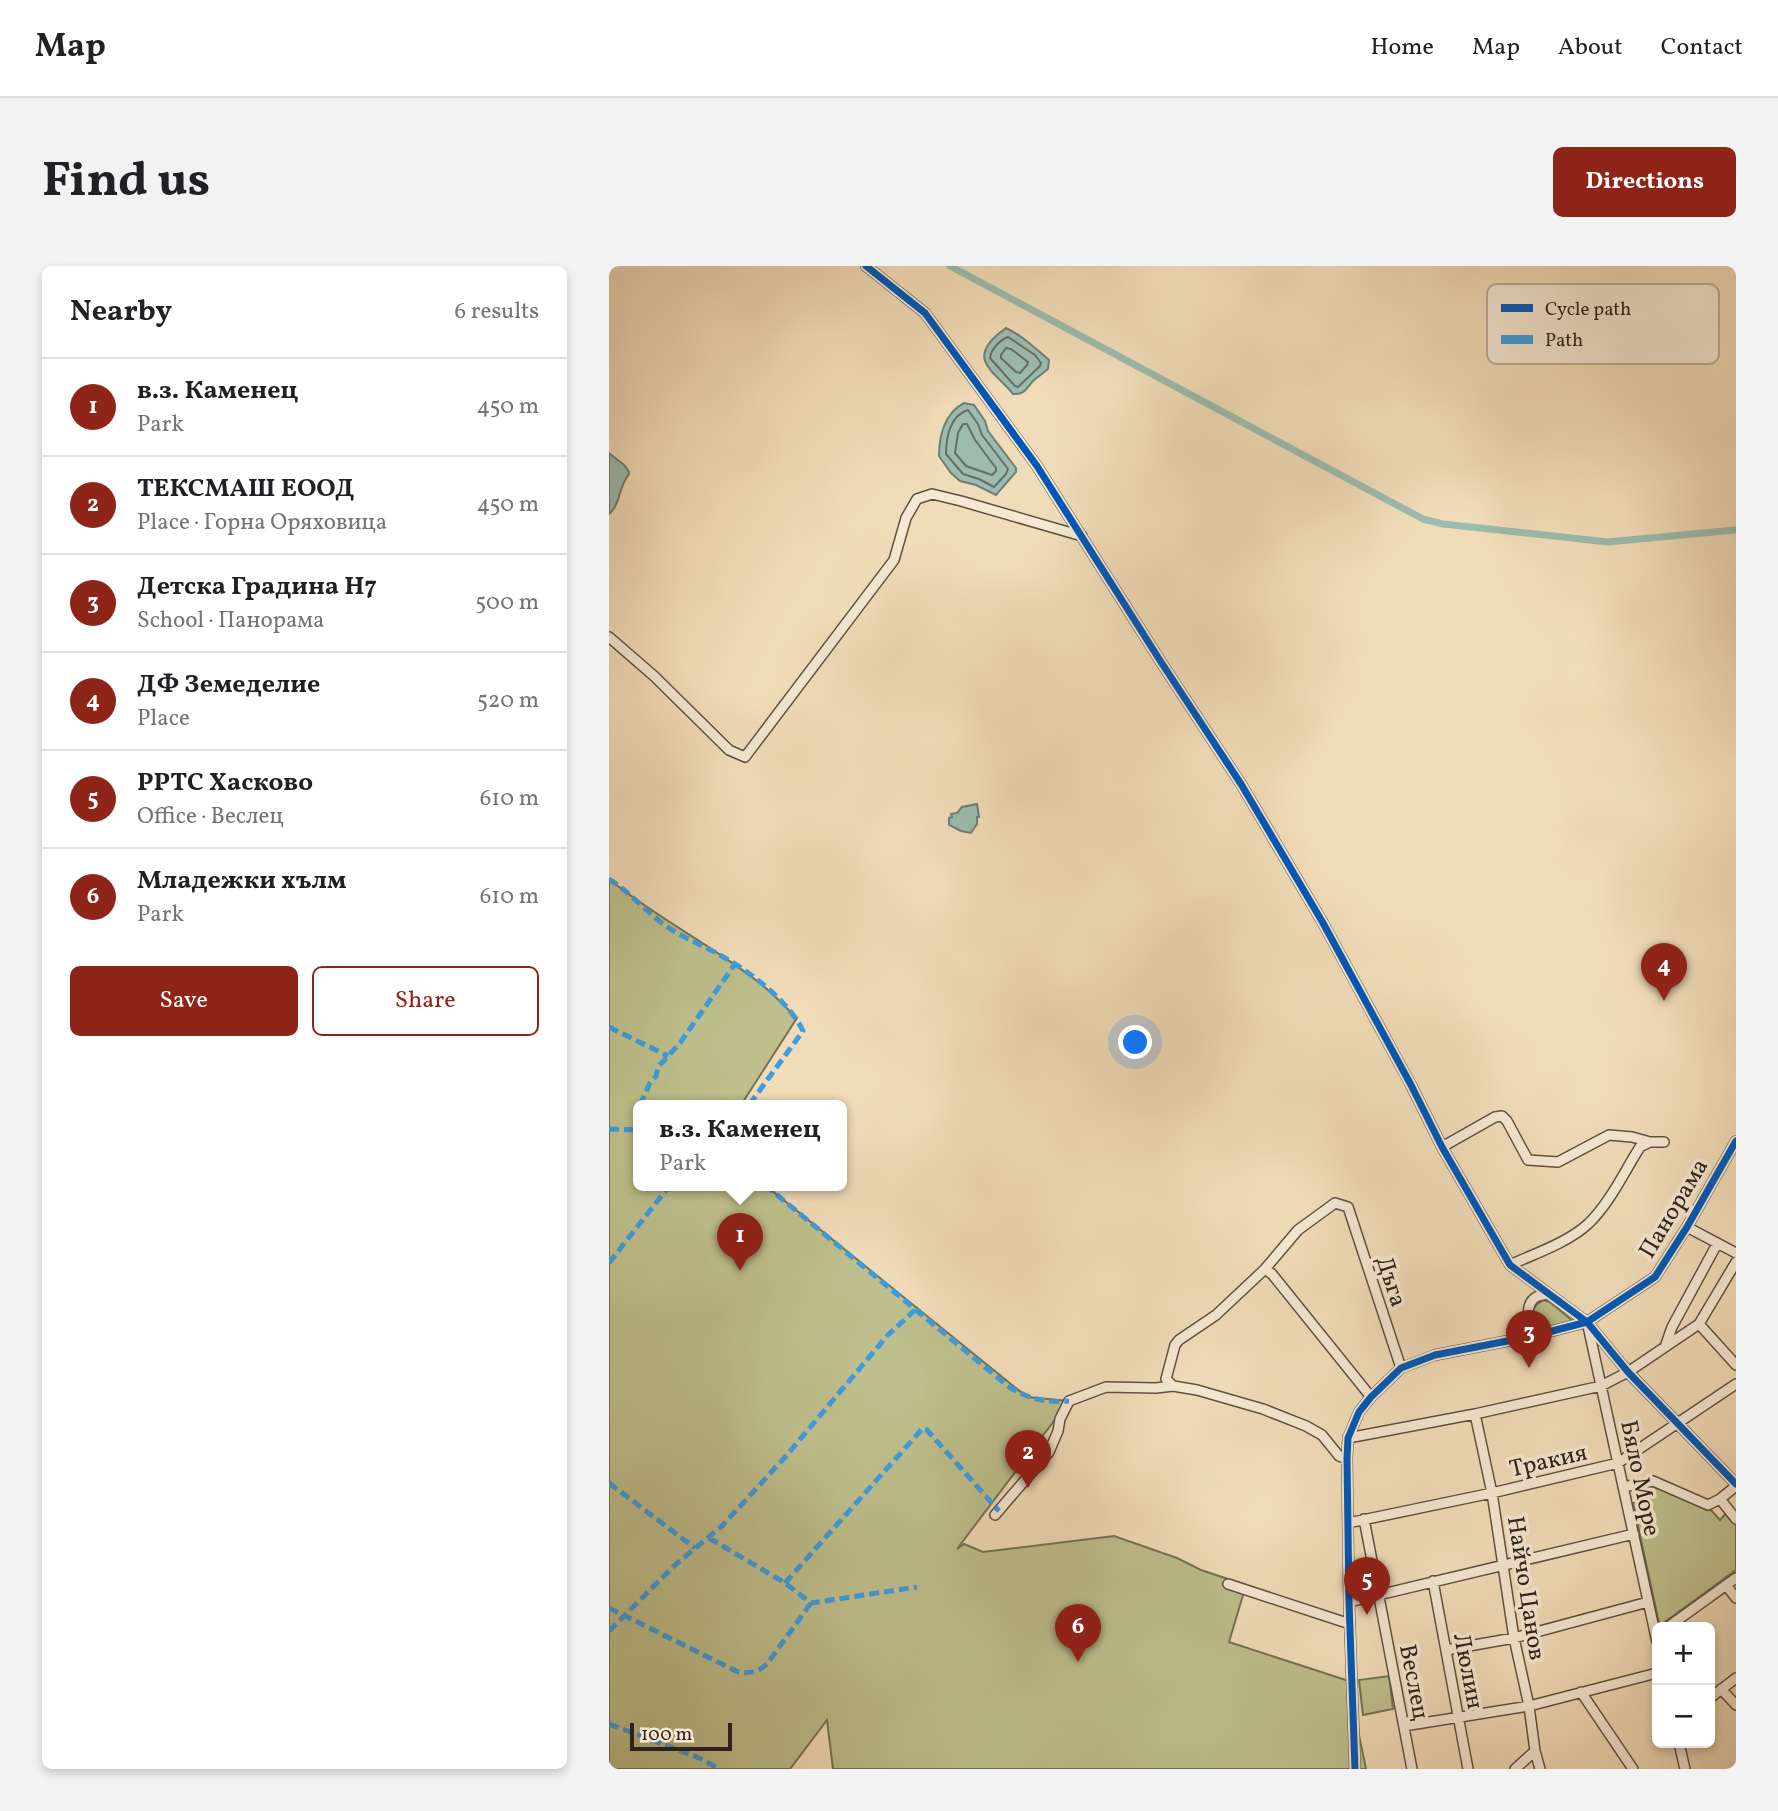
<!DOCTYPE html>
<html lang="en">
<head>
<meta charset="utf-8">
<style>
	body { margin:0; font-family:Vollkorn,serif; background:#f2f2f2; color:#202124 }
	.controls { position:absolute; right:21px; bottom:21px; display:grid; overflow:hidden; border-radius:10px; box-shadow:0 4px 10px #0003 }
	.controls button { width:63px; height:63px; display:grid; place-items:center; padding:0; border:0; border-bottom:2px solid #e0e0e0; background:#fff; color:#202124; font:35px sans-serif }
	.scale { position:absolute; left:21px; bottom:18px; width:102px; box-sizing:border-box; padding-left:7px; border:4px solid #2f221c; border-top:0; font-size:19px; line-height:24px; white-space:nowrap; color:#2f221c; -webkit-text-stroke:5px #f6e8d2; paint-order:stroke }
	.you { position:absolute; left:527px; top:777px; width:24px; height:24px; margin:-18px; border:5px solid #fff; border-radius:50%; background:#1a73e8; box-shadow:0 0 0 10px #1a73e833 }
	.badge { display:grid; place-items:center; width:46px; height:46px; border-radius:50%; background:#8f2418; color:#fff; font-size:23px; font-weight:700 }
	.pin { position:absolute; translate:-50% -58px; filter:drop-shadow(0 2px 4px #0008) }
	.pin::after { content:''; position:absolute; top:37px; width:24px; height:21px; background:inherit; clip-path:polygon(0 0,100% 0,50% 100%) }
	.popup { position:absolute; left:24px; top:834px; width:214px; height:91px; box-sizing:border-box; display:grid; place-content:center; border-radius:10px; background:#fff; filter:drop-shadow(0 2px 5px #0005); font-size:23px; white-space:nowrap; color:#757577 }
	.popup b { font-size:26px; color:#202124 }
	.popup::after { content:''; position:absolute; left:50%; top:100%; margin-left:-14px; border:14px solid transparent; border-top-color:#fff }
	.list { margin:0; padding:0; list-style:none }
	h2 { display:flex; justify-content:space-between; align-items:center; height:91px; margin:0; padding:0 28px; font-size:30px }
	h2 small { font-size:23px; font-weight:400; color:#757577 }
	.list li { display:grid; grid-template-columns:46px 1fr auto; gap:21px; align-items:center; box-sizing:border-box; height:98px; padding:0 28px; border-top:2px solid #e0e0e0 }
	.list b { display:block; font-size:26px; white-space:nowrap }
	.list p { margin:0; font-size:23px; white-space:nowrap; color:#757577 }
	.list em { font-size:23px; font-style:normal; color:#757577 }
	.actions { display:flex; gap:14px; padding:21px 28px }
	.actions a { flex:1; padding:16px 0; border:2px solid #8f2418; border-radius:10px; text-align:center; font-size:24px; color:#8f2418 }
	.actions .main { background:#8f2418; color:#fff }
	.map { position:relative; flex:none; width:1127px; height:1503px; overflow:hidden; border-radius:10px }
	header { display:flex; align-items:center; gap:42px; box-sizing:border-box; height:98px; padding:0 35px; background:#fff; border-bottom:2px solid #e0e0e0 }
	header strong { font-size:33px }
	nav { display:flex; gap:38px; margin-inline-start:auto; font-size:24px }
	.intro { display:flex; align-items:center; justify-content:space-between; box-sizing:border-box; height:168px; padding:0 42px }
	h1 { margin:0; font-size:49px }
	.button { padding:18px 32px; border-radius:10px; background:#8f2418; color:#fff; font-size:24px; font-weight:700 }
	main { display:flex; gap:42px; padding:0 42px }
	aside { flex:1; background:#fff; border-radius:10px; box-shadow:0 4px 10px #0003 }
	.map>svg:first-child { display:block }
</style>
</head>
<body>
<header>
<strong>Map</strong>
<nav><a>Home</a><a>Map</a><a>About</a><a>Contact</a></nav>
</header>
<div class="intro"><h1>Find us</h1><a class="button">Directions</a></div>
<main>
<aside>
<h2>Nearby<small>6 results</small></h2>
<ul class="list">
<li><span class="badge">1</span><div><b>в.з. Каменец</b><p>Park</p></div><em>450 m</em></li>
<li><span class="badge">2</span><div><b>ТЕКСМАШ ЕООД</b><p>Place · Горна Оряховица</p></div><em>450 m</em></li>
<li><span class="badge">3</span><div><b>Детска Градина Н7</b><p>School · Панорама</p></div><em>500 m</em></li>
<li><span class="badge">4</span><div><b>ДФ Земеделие</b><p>Place</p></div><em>520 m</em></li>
<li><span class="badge">5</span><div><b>РРТС Хасково</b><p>Office · Веслец</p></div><em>610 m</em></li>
<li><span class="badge">6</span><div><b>Младежки хълм</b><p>Park</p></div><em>610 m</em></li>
</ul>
<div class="actions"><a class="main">Save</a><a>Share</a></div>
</aside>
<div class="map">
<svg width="1127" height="1503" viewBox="0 0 1127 1503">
	<rect width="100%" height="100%" fill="#f1dcb9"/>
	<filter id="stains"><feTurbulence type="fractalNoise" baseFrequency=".00286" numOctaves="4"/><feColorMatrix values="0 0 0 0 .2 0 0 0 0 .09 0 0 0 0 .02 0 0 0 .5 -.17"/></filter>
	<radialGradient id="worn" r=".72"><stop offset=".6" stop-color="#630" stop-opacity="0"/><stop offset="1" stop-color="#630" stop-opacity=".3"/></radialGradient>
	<path fill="#bebf8c" stroke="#767054" stroke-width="2" d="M0 613C46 651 101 678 148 715 163 726 175 740 188 752L132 839H30V919H156L418 1131 460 1135 348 1283 355 1278 374 1286 505 1270 568 1292 592 1304 637 1319 620 1376 743 1416 750 1469 757 1503H224L218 1454 181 1503H0Z
		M935 1034 941 1036 965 1056 929 1064 925 1061C923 1048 921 1040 935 1034Z
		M1044 1216 1103 1245 1111 1254 1118 1246 1127 1257V1304L1053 1358 1050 1357 1024 1237 1041 1233 1037 1218Z
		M780 1410 784 1443 754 1449 750 1414Z"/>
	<path fill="#9bbcae" stroke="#707e74" stroke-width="2" d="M397 62C414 70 426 82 440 94L439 103C434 107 429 111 424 115 417 123 415 129 404 128 388 107 358 95 388 69 391 66 394 65 397 62Z
		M355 137 365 139 376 155 379 165 407 202V206L387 229 367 219 351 215 342 207 330 190C330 169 336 147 355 137Z
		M0 187C6 193 19 199 20 208 9 221 12 238 0 248Z
		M368 538 370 551H368V558L362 567 352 565 340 559V552L343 551 342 548 348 547 353 541Z"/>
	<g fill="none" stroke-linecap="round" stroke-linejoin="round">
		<path stroke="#656f65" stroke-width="2" d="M399 71 426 89 432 97 431 100 409 121 406 120 381 92C382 83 391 74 399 71Z
			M397 82 402 83 419 96 418 99 411 107 407 106 392 92V89Z
			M359 144 369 158 373 169 399 203 397 208 385 221 370 213 354 208 337 188C337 172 341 149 359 144Z
			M358 158 366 174 387 202V205L383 209 357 200 346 187 349 167 354 158Z"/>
		<path stroke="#9bbcae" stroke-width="7" d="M341 0 814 253 834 258 999 276 1126 264"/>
		<g stroke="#605043" stroke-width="12">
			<path id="minor" d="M257 0 316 47 428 200 552 396 632 518 714 657 802 819 833 881 901 999 978 1056 1019 1106 1127 1218
				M0 371 45 410 120 484 136 491 285 294 297 252 308 233 323 228 352 235 473 270
				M833 881 886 851 893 850 898 855 919 894 949 896 1000 869 1023 871 1041 876H1055
				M1078 961 1127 987
				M901 999C927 987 958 977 979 958 1001 937 1015 906 1031 881L1041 876
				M656 1003 663 1008 762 1131
				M1090 1058 1127 1099
				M979 1060 1048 1376
				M924 1070C921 1058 914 1039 927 1031 931 1029 935 1029 939 1028
				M1056 1081 1063 1061 1108 978
				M564 1120 557 1113 566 1079 570 1074 607 1049 656 1003 689 964 726 937 739 941 792 1102
				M866 1148 883 1227 905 1372 920 1440 926 1485 931 1503
				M739 1172 866 1148 992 1120 1019 1106 1090 1058 1127 996
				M1014 1221 1044 1215 1099 1239 1111 1233 1127 1253
				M1111 1233 1127 1220
				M386 1249 440 1186 449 1165 451 1153 460 1135 497 1121 547 1122 564 1120 588 1124 654 1143 697 1160 713 1169 730 1190 738 1193
				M755 1253 803 1503
				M739 1257 883 1227 1009 1197 1127 1118
				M824 1315 859 1503
				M619 1318 741 1358
				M1117 1319 1127 1332
				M740 1336 1025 1268
				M1059 1361 1127 1312
				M837 1384 905 1372 1039 1336
				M1112 1423 1127 1439
				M972 1426 1024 1503
				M1101 1432 1127 1412
				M795 1460 920 1440 1048 1407
				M1070 1477 1076 1503
				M746 1503 740 1336 738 1193 739 1172 750 1146 762 1131 792 1102 826 1089 924 1070 978 1056 1046 1011 1078 961 1127 875
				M906 1503 926 1485"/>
		</g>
		<use href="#minor" stroke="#f6e8d2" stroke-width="9"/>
		<path stroke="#3d9cdf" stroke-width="5" stroke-dasharray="10 5" stroke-linecap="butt" d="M0 613C20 626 36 644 54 658 74 672 96 680 116 692 143 707 181 737 194 765L140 839
			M0 761 59 790
			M31 839 41 817 47 810 49 801 71 777 126 698
			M0 863 30 864
			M156 919 400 1121C420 1133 437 1137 460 1135
			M0 997 61 919
			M0 1217 86 1282
			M100 1272 176 1317 202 1337 308 1321
			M176 1317 314 1162 318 1164 390 1245
			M0 1342 129 1406C141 1408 149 1406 158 1398L202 1337
			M0 1365 66 1299 113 1260 177 1190 278 1070 306 1044
			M0 1458 88 1491 111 1503"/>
		<g stroke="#f6e8d2" stroke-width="11">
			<path id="cycleway" d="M257 0 316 47 428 200 552 396 632 518 714 657 802 819 833 881 901 999 978 1056 1019 1106 1127 1218
				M746 1503 740 1336 738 1193 739 1172 750 1146 762 1131 792 1102 826 1089 924 1070 978 1056 1046 1011 1078 961 1127 875"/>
		</g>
		<use href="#cycleway" stroke="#0057b8" stroke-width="7"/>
	</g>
	<g text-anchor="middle" stroke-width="7" stroke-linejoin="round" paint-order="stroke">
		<g font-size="24" fill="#2f221c" stroke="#f6e8d2">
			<text transform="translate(1064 942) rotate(-59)" y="8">Панорама</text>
			<text transform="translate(783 1015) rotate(72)" y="8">Дъга</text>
			<text transform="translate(939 1194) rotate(-13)" y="8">Тракия</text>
			<text transform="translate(1032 1212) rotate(78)" y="8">Бяло Море</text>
			<text transform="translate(918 1322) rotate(81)" y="8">Найчо Цанов</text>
			<text transform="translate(860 1405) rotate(79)" y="8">Люлин</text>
			<text transform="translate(806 1416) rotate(79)" y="8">Веслец</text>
		</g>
	</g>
	<rect x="878" y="18" width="232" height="80" rx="10" fill="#f6e8d2" stroke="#baad9b" stroke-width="2"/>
	<rect x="892" y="38" width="32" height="8" fill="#0057b8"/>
	<rect x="892" y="69" width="32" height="9" fill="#3d9cdf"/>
	<g font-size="19" fill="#2f221c">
		<text x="936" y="49">Cycle path</text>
		<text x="936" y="80">Path</text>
	</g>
	<rect width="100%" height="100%" filter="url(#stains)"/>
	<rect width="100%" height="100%" fill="url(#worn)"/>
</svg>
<div class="controls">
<button>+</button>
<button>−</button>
</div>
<div class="scale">100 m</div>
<div class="you"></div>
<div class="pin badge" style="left:131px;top:1005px">1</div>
<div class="popup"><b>в.з. Каменец</b>Park</div>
<div class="pin badge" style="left:419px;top:1222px">2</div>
<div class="pin badge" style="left:920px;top:1102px">3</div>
<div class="pin badge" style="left:1055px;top:735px">4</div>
<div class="pin badge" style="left:758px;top:1349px">5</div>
<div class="pin badge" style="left:469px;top:1396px">6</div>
</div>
</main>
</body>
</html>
